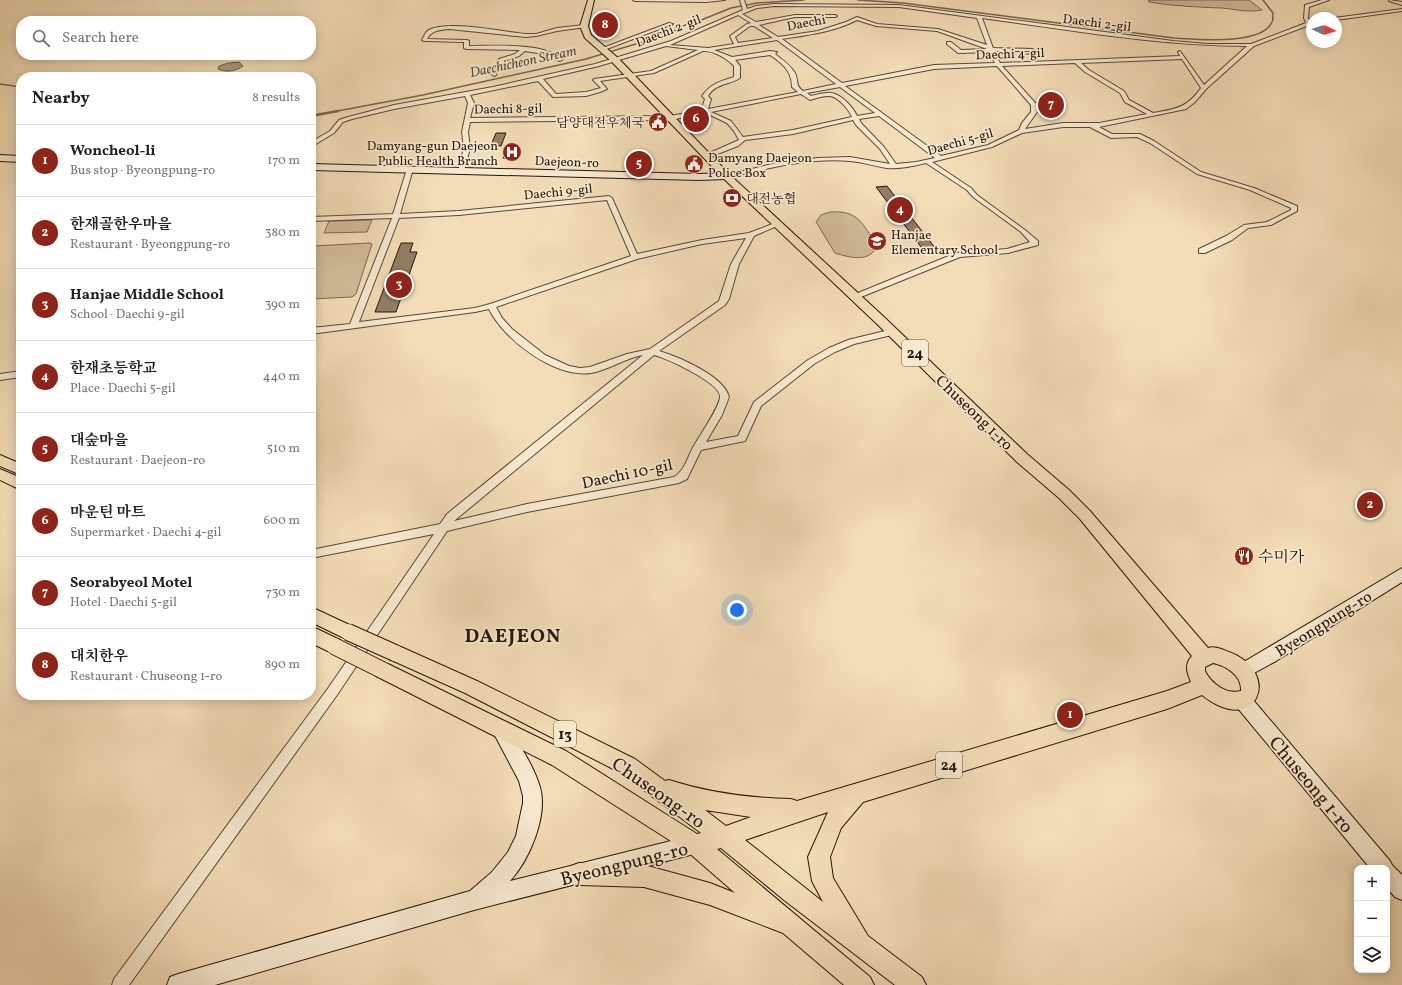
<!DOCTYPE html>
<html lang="en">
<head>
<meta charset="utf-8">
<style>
	body { margin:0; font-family:Vollkorn,"Noto Serif KR",serif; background:#f6f6f6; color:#222 }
	.controls { position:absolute; right:12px; bottom:12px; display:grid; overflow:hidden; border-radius:8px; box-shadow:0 2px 10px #0003 }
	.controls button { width:36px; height:36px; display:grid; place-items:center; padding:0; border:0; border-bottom:1px solid #e0e0e0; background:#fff; color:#222; font:20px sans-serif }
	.compass { position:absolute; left:1306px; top:12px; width:36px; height:36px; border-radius:50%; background:#fff; box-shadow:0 2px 10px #0003; rotate:94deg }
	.you { position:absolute; left:737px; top:610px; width:14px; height:14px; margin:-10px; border:3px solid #fff; border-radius:50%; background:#1a73e8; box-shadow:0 0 0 6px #1a73e833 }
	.badge { display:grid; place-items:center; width:26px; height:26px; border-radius:50%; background:#8f2418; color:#fff; font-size:13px; font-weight:700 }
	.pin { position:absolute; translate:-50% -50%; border:2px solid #fff; box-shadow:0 1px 4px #0006 }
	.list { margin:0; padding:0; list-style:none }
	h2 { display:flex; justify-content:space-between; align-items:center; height:52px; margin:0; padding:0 16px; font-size:17px }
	h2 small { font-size:13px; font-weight:400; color:#767676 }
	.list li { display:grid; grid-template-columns:26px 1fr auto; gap:12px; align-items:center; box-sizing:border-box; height:72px; padding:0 16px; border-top:1px solid #e0e0e0 }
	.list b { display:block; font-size:15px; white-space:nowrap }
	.list p { margin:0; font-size:13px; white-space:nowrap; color:#767676 }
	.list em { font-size:13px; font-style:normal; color:#767676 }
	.icon { flex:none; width:22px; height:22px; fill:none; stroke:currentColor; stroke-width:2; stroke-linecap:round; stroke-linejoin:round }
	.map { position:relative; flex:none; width:1402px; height:985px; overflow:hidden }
	.search { position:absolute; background:#fff; box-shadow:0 2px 10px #0003; left:16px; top:16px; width:300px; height:44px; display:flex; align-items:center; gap:10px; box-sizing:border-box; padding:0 14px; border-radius:16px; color:#767676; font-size:15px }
	.panel { position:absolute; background:#fff; box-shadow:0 2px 10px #0003; left:16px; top:72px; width:300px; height:628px; border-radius:16px }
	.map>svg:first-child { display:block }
</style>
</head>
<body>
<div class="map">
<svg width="1402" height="985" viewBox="0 0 1402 985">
	<rect width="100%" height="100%" fill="#f3ddb6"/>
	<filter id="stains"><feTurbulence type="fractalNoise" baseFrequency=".005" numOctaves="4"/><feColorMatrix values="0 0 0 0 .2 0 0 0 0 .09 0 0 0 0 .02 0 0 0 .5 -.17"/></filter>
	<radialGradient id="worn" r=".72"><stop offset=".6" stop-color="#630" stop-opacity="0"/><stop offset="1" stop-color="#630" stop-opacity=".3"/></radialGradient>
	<path fill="#d0bb99" stroke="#7c6852" d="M1148 0H1249L1262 10C1246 13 1236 9 1221 8 1196 7 1173 6 1149 2Z
		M830 212C859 210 862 224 877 245 871 264 848 257 835 253L816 222 821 215Z
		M372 220 367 232 324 233 329 221Z
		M369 243 372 244 356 294 352 297 311 299V247L313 246Z"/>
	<path fill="#ae997c" stroke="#78644f" d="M239 62 243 66C237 71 226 73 218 69L219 66 228 63Z"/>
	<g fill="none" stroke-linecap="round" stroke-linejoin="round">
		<path stroke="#78644f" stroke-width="1.5" d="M858 0 903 3 1174 38C1195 39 1262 46 1272 22 1273 20 1273 16 1273 13L1263 0
			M1394 0 1402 3
			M0 84 21 87
			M332 112 423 95 586 59 659 37 731 8 757 3 804 0"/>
		<path stroke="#78644f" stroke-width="2.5" d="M311 116 338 111"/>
	</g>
	<path fill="#927d64" stroke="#28150b" d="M496 133H506L501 146 491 145Z
		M509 146 520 147 515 158H503Z
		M887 186 925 235 937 250 924 251 876 187Z
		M401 243H413L410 252H417L396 312H375Z"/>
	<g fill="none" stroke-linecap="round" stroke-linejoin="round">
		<g stroke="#5b4736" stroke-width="2">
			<path id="street" d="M633 0H725L706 2 635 1Z
				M740 0H744L747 9 756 6 774 4 899 5 1173 41 1207 44H1251L1306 23 1304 18 1305 5 1322 0H1329L1309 7 1308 18 1310 21H1312V24L1254 46 1206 89 1195 102 1186 109 1099 127 1112 134H1140L1154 141 1201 172 1254 188 1297 206V211L1271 225 1248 228 1232 240 1205 253H1199V249L1226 236 1244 225 1267 222 1291 210V208L1250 190 1197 174 1150 143 1137 137 1111 138 1090 127H1063L1022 133 992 147 932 162 971 188 977 195 1025 230 1038 241V245L1008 253 960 257 856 299 852 297 853 295 956 253 1007 249 1030 242 1021 232 973 197 967 190 926 163C914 166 899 169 887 168 874 166 863 162 850 161 810 157 765 169 726 178L723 176 780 162 818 158 850 157 890 164 880 149 856 125 853 120 793 134 745 140 738 146 707 158 704 156 705 155 739 140 734 131 727 123 706 113 670 120 470 122 468 132 470 148 464 171 461 173 458 171 464 148 462 132 468 103 465 96 394 109 352 119 343 122 334 133 311 147V142L330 131 339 120 348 117 394 105 493 87 595 64 671 41 743 10ZM774 6 899 7 977 18 987 45 938 29 877 24 857 17 846 22 818 31 778 37 759 25 795 17H835L837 16 835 15H795L756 22 742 14 757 8ZM738 15 751 23 747 24 730 36 734 44 708 48 670 45ZM982 18C1070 30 1159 46 1247 46L1204 85 1180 51 1178 52 1180 56 1000 63 994 51H1032L1034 50 1032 49 993 48ZM857 20 876 26 937 31 987 49 961 50 951 42H947V44L958 53 989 52 995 63 934 65 842 83 782 39C807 35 834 32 857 20ZM750 26H754L773 38 738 43 735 37ZM777 40 836 84 803 91C795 85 799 82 795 73 790 65 783 60 775 54L777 52 770 51 732 57 714 50ZM666 46 698 50 651 71 594 79 593 80 601 88 586 92 556 94 543 79 599 66ZM703 51C713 50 728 59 734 66V77C721 81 710 84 702 96L705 99 702 108 703 110 670 116 470 118 474 103 470 95 538 81 553 97 586 96 600 92 607 89 600 81 654 73ZM770 55C782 63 792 71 792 87L798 92 708 109 711 99 708 96C716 83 729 85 740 78V66L735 60ZM1182 59 1201 88C1187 108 1176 109 1153 113L1129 100 1124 91 1089 70 1081 63ZM1075 63 1085 72 1120 93 1125 102 1147 114 1099 123H1063L1025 129 1037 112V105L1002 66ZM997 66 1031 105V112L1022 123 1019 130 988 145 941 156 845 86 934 69ZM840 87 875 113 857 116C853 107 841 94 831 93 825 92 817 95 811 96L807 93ZM801 94 810 100C816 98 823 96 829 96 838 96 849 110 852 117L793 130 743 137 731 121 711 112ZM879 116 935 158 916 162 896 164 884 147 861 123 859 119Z
				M1389 0 1402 2V5L1389 1Z
				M1402 9V11L1336 20V18H1334Z
				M669 23 673 24 604 50 600 49Z
				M584 25 586 27 557 31 536 36 526 37 449 29C440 30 432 30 427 39L467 40 469 41V46C495 46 541 42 563 59L560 61 538 53 525 51 519 56 504 61 507 67 497 71 496 75 494 76 491 74 493 69 501 66 499 59 515 54 520 50 466 49 464 48V42L424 41 422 40C424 37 425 32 429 30 449 20 502 32 526 34H536L557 28Z
				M410 167 413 169 400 214 459 211 609 196 612 198 637 254 702 240 749 233 775 223H779V225L754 236 739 264 729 299 725 305 659 351C679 357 724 376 729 397L722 415 706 442 738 436 754 402 808 360 829 348 848 340 893 329 897 332 896 334 854 344 835 352 814 364 761 406 745 441 701 450 687 479 679 483 527 512 447 531 337 695 129 985H112L114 979 329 687 434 534 311 558V550L440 524 447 514 643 355C625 358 609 370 591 373 555 378 504 340 489 309L475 312 311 334V328L350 324 392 218 311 221V217L393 214 407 169ZM607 200 631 256 490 304 475 308 359 322 399 218 459 215ZM746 238 731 264 719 301 650 349 627 354 590 367 580 368 569 366 545 355 512 329 502 318 496 307 637 259 702 244ZM654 355C666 358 719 382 720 396 721 405 700 435 695 444 688 455 685 471 674 477L527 504 454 521Z
				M21 371V377L0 380V374Z"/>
		</g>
		<g stroke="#28150b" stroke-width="2">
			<path id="secondary" d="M0 155 21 156V162L0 161Z
				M311 164 699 174 726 173 730 176 726 179 699 180 311 170Z
				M1402 568V582L1276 661 1243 679 1237 676 1235 671 1237 666Z
				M1242 692 1248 694 1390 861 1392 865 1402 875V900L1395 897 1387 888V868H1370L1236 706 1233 700 1236 694Z
				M500 720 506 722C518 743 533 764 540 787 548 816 530 859 510 881L695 835 702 838 705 845 702 852 474 910 215 985H167L170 977 178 974 470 891 492 872 508 852 516 836 523 803V796L519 781 491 728 494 722Z"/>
		</g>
		<g stroke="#28150b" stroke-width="2">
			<path id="primary" d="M588 0H594L588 26 591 35 618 58 729 174 884 317 1027 454 1069 490 1090 511 1208 648C1215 646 1221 649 1229 652 1283 672 1257 739 1202 695L1167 709 863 802 841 828 830 857 833 878 868 936 922 977 926 985H895L784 900 721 848 717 849 870 977 874 985H844L783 933 710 905 644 887 579 885 571 882 568 874 571 866 579 863 644 865 710 883 735 893 688 852 552 765 376 676 373 670 376 664 382 662 388 664 566 751 697 834 701 833 621 773 465 693 389 659 386 653 389 647 395 645 401 647 477 681 635 759 665 781 669 780C709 793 749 798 791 799L797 801 1167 691 1191 682C1187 673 1184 664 1192 656L1080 519 1059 498 1017 462 876 323 723 178 612 62 585 38 580 26ZM1213 663C1227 666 1242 676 1241 691 1226 695 1211 683 1205 671V667ZM705 810 751 817 726 826ZM828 812 808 857 812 881 823 902 745 840Z
				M0 455 21 464V475L0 466Z
				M0 469 21 478V490L0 480Z
				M311 607 354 627 357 632 354 637 348 640 311 622Z
				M311 626 340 640 343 646 340 652 334 654 311 643Z"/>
		</g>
		<use href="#street" fill="#f7e9d0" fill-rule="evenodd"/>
		<use href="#secondary" fill="#f7e9d0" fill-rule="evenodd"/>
		<use href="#primary" fill="#f3ddb6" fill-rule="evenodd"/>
		<g stroke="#28150b" stroke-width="18" stroke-linecap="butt">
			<path id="primary-bridge" d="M348 632 395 653
				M334 646 382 670"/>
		</g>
		<use href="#primary-bridge" stroke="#f3ddb6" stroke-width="16"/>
	</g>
	<defs>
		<g id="civic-disc" transform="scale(1)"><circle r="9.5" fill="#8f2418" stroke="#f7e9d0"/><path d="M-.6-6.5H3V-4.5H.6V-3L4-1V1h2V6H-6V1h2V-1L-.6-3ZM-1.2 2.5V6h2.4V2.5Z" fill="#fff"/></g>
		<g id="hospital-disc" transform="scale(1)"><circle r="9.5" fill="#8f2418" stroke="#f7e9d0"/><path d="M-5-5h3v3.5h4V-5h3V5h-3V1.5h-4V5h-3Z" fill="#fff"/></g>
		<g id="bank-disc" transform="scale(1)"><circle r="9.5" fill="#8f2418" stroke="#f7e9d0"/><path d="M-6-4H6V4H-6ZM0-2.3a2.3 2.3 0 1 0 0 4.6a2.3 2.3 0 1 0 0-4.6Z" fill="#fff"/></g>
		<g id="school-disc" transform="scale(1)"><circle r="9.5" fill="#8f2418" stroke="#f7e9d0"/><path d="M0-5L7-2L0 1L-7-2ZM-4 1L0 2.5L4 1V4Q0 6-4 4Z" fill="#fff"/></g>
		<g id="restaurant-disc" transform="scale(1)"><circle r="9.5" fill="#8f2418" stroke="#f7e9d0"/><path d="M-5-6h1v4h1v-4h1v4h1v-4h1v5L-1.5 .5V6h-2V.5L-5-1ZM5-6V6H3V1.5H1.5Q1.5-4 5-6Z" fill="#fff"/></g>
	</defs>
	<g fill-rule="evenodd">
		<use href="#civic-disc" x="658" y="122"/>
		<use href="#hospital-disc" x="512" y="152"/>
		<use href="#civic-disc" x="694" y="164"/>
		<use href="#bank-disc" x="732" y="198"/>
		<use href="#school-disc" x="877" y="241"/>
		<use href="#restaurant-disc" x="1244" y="556"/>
	</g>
	<g text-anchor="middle" stroke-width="3.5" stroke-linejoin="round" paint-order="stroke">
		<g font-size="13" fill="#28150b" stroke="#f7e9d0">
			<text transform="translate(806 22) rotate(-11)" y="5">Daechi</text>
			<text transform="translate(1097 22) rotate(7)" y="5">Daechi 2-gil</text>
			<text transform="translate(668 30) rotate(-21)" y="5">Daechi 2-gil</text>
			<text transform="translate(1010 53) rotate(-2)" y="5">Daechi 4-gil</text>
			<text transform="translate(508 108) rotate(-1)" y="5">Daechi 8-gil</text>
			<text transform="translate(960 141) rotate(-16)" y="5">Daechi 5-gil</text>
			<text transform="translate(567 161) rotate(2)" y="5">Daejeon-ro</text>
			<text transform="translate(558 191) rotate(-6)" y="5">Daechi 9-gil</text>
		</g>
		<g font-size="13" fill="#28150b" stroke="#f7e9d0" text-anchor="start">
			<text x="644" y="127" text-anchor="end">담양대전우체국</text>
			<text x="498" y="150" text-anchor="end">Damyang-gun Daejeon<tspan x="498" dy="15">Public Health Branch</tspan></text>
			<text x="708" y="162">Damyang Daejeon<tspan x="708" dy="15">Police Box</tspan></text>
			<text x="746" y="203">대전농협</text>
			<text x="891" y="239">Hanjae<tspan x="891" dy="15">Elementary School</tspan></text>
		</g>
		<g font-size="14" font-style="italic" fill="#5e4a38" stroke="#f7e9d0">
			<text transform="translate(523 61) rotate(-12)" y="5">Daechicheon Stream</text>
		</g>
		<g fill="#f7e9d0" stroke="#665546" stroke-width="1">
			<rect x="902" y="340" width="26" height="26" rx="3"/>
			<rect x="554" y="721" width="22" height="26" rx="3"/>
			<rect x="936" y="752" width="26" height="26" rx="3"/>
		</g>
		<g font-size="15" font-weight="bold" fill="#28150b">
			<text x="915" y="358">24</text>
			<text x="565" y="739">13</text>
			<text x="949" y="770">24</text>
		</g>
		<g font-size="16" fill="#28150b" stroke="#f7e9d0">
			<text transform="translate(975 412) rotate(44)" y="6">Chuseong 1-ro</text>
			<text transform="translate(627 473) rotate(-12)" y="6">Daechi 10-gil</text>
			<text transform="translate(1323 623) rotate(-32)" y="6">Byeongpung-ro</text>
		</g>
		<g font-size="16" fill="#28150b" stroke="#f7e9d0" text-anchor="start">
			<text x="1258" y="562">수미가</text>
		</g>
		<g font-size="19" fill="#28150b" stroke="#f7e9d0">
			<text transform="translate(1312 784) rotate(50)" y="7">Chuseong 1-ro</text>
			<text transform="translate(659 792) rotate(35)" y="7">Chuseong-ro</text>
			<text transform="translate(624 863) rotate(-14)" y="7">Byeongpung-ro</text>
		</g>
		<g font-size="20" font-weight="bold" letter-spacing="1" fill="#28150b" stroke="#f7e9d0">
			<text x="513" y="642">DAEJEON</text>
		</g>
	</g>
	<rect width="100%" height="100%" filter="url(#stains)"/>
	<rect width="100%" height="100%" fill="url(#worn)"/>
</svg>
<div class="controls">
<button>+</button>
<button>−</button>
<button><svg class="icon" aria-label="layers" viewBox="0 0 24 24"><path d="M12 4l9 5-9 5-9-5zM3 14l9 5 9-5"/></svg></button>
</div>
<svg class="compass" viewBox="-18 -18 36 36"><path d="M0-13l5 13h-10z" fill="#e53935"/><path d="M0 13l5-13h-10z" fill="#767676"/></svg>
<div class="you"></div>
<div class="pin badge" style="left:1070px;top:715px">1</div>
<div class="pin badge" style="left:1370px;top:505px">2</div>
<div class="pin badge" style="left:399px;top:285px">3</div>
<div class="pin badge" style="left:900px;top:210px">4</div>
<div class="pin badge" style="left:639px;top:164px">5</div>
<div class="pin badge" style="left:696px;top:119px">6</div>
<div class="pin badge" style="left:1051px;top:105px">7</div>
<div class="pin badge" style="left:605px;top:25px">8</div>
<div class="search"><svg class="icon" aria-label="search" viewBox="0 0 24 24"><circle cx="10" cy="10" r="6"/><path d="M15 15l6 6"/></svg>Search here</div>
<section class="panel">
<h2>Nearby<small>8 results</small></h2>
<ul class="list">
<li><span class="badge">1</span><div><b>Woncheol-li</b><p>Bus stop · Byeongpung-ro</p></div><em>170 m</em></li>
<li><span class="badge">2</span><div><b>한재골한우마을</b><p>Restaurant · Byeongpung-ro</p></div><em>380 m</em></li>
<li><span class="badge">3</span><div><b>Hanjae Middle School</b><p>School · Daechi 9-gil</p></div><em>390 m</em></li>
<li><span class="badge">4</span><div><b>한재초등학교</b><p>Place · Daechi 5-gil</p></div><em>440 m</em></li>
<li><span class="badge">5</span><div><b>대숲마을</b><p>Restaurant · Daejeon-ro</p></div><em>510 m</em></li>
<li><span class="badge">6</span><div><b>마운틴 마트</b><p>Supermarket · Daechi 4-gil</p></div><em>600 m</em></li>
<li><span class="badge">7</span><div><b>Seorabyeol Motel</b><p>Hotel · Daechi 5-gil</p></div><em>730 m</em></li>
<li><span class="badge">8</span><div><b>대치한우</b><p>Restaurant · Chuseong 1-ro</p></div><em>890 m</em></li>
</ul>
</section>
</div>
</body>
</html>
